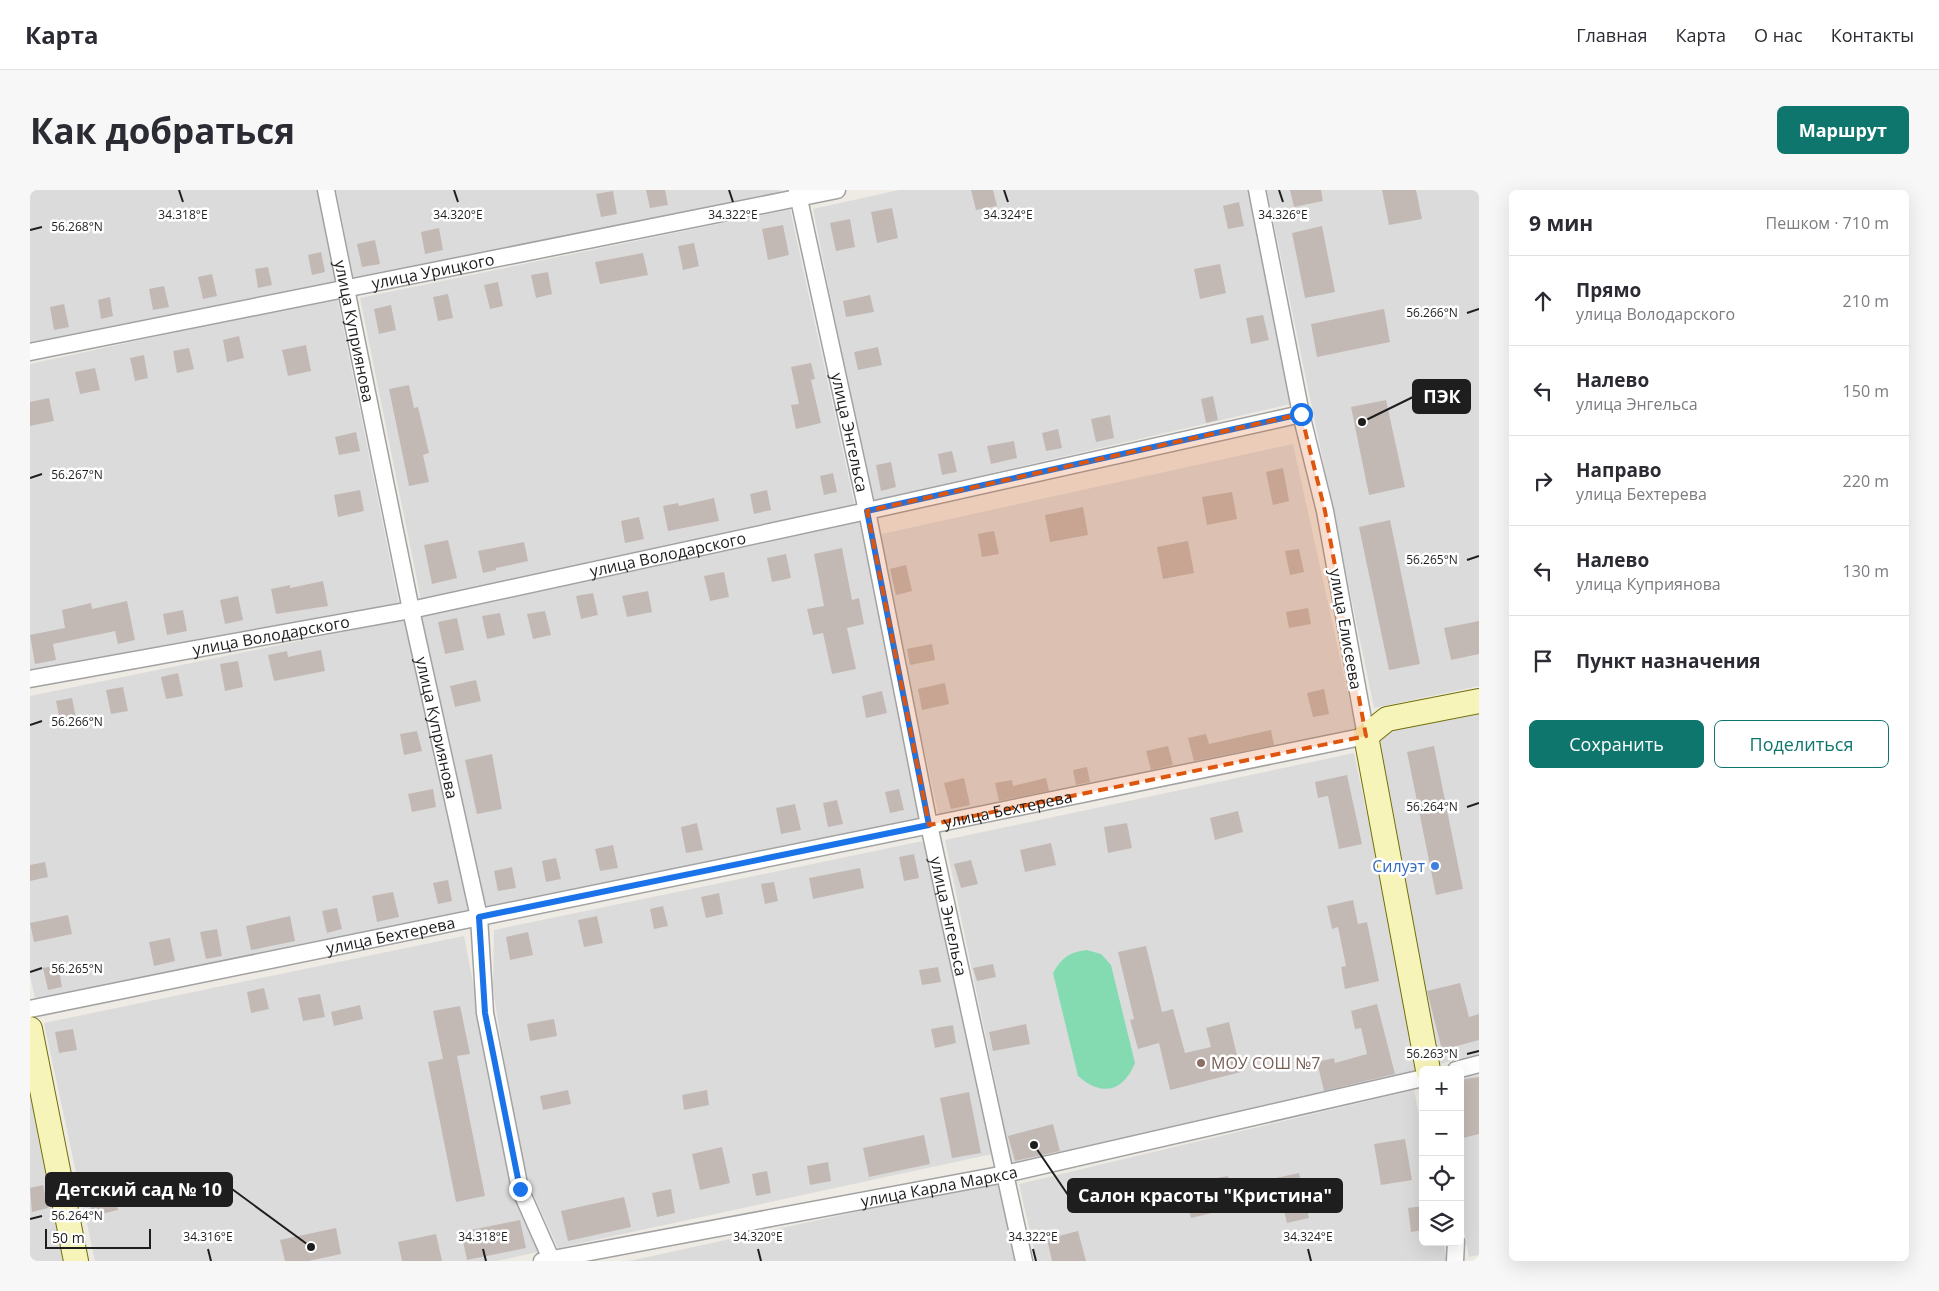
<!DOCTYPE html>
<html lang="ru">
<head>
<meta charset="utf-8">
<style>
	body { margin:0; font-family:"Open Sans",sans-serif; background:#f7f7f7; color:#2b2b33 }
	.controls { position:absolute; right:15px; bottom:15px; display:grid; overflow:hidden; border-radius:8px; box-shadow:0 5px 20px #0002 }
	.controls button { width:45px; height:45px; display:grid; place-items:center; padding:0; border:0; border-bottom:1px solid #e1e1e2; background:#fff; color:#2b2b33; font:25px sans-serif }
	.scale { position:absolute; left:15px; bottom:12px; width:106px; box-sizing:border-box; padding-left:5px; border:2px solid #1e1e1e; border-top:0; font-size:14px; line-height:18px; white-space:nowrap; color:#1e1e1e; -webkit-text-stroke:4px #fff; paint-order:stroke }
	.stop { position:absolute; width:15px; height:15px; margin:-11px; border:4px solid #1a73e8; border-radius:50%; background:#fff }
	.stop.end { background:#1a73e8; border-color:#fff; box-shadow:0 1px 5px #0008 }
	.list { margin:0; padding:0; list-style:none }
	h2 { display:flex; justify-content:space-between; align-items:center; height:65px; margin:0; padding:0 20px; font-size:21px }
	h2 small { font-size:16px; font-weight:400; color:#7c7c81 }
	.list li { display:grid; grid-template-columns:32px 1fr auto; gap:15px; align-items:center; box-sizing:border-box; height:90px; padding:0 20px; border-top:1px solid #e1e1e2 }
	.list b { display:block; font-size:19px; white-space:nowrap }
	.list p { margin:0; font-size:16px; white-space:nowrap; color:#7c7c81 }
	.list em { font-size:16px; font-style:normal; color:#7c7c81 }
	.actions { display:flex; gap:10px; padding:15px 20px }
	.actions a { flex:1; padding:11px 0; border:1px solid #0f766e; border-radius:8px; text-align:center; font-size:18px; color:#0f766e }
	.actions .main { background:#0f766e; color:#fff }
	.icon { flex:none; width:28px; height:28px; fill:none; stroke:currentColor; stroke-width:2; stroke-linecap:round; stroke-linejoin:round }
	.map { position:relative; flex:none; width:1449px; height:1071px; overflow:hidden; border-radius:8px }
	header { display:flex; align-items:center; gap:30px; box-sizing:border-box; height:70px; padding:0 25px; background:#fff; border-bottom:1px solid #e1e1e2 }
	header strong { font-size:24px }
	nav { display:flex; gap:28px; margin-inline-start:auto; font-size:18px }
	.intro { display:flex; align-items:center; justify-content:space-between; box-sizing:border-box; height:120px; padding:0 30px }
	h1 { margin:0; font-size:35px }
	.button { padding:12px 22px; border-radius:8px; background:#0f766e; color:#fff; font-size:18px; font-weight:700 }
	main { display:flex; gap:30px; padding:0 30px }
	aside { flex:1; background:#fff; border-radius:8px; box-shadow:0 5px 20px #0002 }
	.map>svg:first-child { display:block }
</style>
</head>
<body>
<header>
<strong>Карта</strong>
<nav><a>Главная</a><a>Карта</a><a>О нас</a><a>Контакты</a></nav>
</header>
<div class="intro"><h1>Как добраться</h1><a class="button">Маршрут</a></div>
<main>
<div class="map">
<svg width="1449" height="1071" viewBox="0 0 1449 1071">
	<rect width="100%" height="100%" fill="#eeeae4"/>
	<path fill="#dcdbdb" d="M0 0H291L310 95 0 162Z
		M306 0H751L750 2 324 91Z
		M869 0H1219L1265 213 841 311 783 19Z
		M1237 0H1449V496L1344 518Z
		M760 19 825 317 391 410 330 108Z
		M307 107 369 414 0 486V174Z
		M1263 254 1327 545 911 636 847 345Z
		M831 332 892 629 456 717 392 427Z
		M376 429 441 723 6 813 0 785V506Z
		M1449 522V864L1402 876 1338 545Z
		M1324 563 1392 885 983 978 915 650Z
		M893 651 962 964 528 1058 498 993 480 908 463 799 464 740Z
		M434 746 484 1004 508 1062 467 1071H65L14 833Z
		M1449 884V1065L1439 1067 1430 1021V888Z
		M0 888 34 1071H0Z
		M1384 900 1393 945V1052H1413L1417 1071H1007L989 994Z
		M969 991 986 1071H599Z"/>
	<path fill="#85dbb1" d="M1057 760 1071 764 1081 775 1105 873C1093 902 1072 907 1048 886L1023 783C1032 767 1040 762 1057 760Z"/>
	<path fill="#c3b9b4" d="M616 0H635L638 15 620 18Z
		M941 0H963L967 16 946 20Z
		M1260 0H1291L1293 11 1264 17Z
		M1352 0H1386L1392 29 1359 35Z
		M583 1 587 24 571 27 566 4Z
		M1209 12 1214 36 1198 39 1193 16Z
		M862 18 868 48 847 53 841 22Z
		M820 29 825 57 806 61 800 33Z
		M753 35 759 65 738 70 732 39Z
		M1292 36 1305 102 1275 108 1262 43Z
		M409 38 413 60 395 64 391 42Z
		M345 50 350 74 332 77 327 54Z
		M664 53 669 76 653 80 648 56Z
		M291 62 295 82 282 85 278 65Z
		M613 63 618 85 570 94 565 72Z
		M1190 74 1196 103 1170 109 1164 79Z
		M238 77 242 95 228 98 225 79Z
		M518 82 522 104 506 108 501 85Z
		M182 84 187 106 173 109 168 87Z
		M468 92 473 116 460 119 454 95Z
		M134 96 139 117 123 120 119 99Z
		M418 104 423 128 408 131 403 107Z
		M840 105 844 122 816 127 813 111Z
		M80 107 83 126 71 129 68 110Z
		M34 114 39 137 24 140 20 117Z
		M361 115 366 140 349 144 344 119Z
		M1354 119 1360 152 1287 167 1281 134Z
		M1233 125 1239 150 1221 154 1216 128Z
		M209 146 214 168 197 172 193 150Z
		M276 155 281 181 258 186 252 160Z
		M848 157 852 175 828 180 824 162Z
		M159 158 164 179 147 183 143 161Z
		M114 165 118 188 105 191 100 168Z
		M781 173 785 189 781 190 791 233 766 239 761 215 769 214 761 177Z
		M65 178 70 200 50 204 45 182Z
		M379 195 384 218 388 217 399 263 393 265 399 292 379 296 359 199Z
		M1183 206 1188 230 1176 233 1171 209Z
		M19 208 24 231 0 236V212Z
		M1356 210 1375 297 1339 305 1321 217Z
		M1080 225 1084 248 1066 252 1061 229Z
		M1028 239 1032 258 1016 261 1012 243Z
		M326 242 330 261 309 265 305 247Z
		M984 251 987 268 961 274 957 256Z
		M922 261 927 282 912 285 908 264Z
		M861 272 866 297 851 301 846 275Z
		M1253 278 1259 311 1243 315 1236 282Z
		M803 283 807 302 794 305 790 286Z
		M330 300 334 321 308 327 304 305Z
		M737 300 741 320 724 324 720 304Z
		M1202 302 1207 329 1177 335 1172 307Z
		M684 308 689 331 638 341 633 316 648 313 649 316Z
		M1053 317 1058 345 1020 352 1015 325Z
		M609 327 614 349 595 353 591 331Z
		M1360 330 1390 474 1359 480 1329 337Z
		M964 341 969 364 952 367 948 344Z
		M418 350 427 388 402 394 394 355Z
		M1158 351 1164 383 1133 389 1127 357Z
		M494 352 498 371 466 378V380L453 383 448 361Z
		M812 358 822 410 829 408 834 434 817 438 826 479 802 484 793 443 783 445 777 419 794 416 784 364Z
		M1269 359 1274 382 1260 385 1255 361Z
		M756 364 761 388 742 392 737 368Z
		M876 375 882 401 866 405 860 379Z
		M694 382 699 407 680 411 674 386Z
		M293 391 298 416 246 424 241 399 260 395V398Z
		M618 401 622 422 597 427 592 406Z
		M563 403 568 425 551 429 546 406Z
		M208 406 213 430 195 434 190 410Z
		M97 411 105 450 88 454 85 441 23 454 26 470 5 474 0 445 35 438 32 420 61 413 62 419Z
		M1278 418 1281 434 1259 438 1256 422Z
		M153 420 157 441 137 445 133 424Z
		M515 421 521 445 503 449 497 424Z
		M470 423 475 445 457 449 452 426Z
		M427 428 434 460 415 464 408 432Z
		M1449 431V464L1421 470 1414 438Z
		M902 454 905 470 880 475 877 459Z
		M291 460 295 481 244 491 238 465 257 461 258 467Z
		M208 471 213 497 195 501 190 474Z
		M148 483 153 506 136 509 131 487Z
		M446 490 451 511 425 517 420 496Z
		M915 493 919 514 892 520 888 499Z
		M93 497 98 521 81 524 76 500Z
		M1294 499 1299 524 1283 527 1277 503Z
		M852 501 857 523 836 528 832 506Z
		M42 508 46 528 30 531 26 511Z
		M1241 540 1244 555 1164 571 1158 548 1176 544 1179 554Z
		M387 541 392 561 374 565 370 544Z
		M1138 556 1143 575 1121 580 1116 561Z
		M1404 556 1433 699 1406 705 1377 562Z
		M462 564 472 619 447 624 435 570Z
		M1057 577 1060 592 1046 595 1043 580Z
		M1317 585 1332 654 1309 659 1298 606 1288 608 1285 592Z
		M934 588 940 615 921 619 914 593Z
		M1016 588 1019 601 969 611 965 593 982 590 983 596Z
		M403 599 406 617 382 622 378 604Z
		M869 599 874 620 860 623 855 602Z
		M807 610 813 634 798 637 793 613Z
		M765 614 771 640 751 644 746 618Z
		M1208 621 1213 642 1185 650 1180 628Z
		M667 633 673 660 656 663 651 637Z
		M1097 633 1102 658 1078 663 1074 637Z
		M1021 653 1026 675 995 682 990 660Z
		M583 655 588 678 570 681 565 659Z
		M884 664 889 688 874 691 869 667Z
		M526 668 531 689 516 692 512 671Z
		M941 670 948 694 931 698 924 674Z
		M15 672 18 687 0 691V675Z
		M482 677 486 698 468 701 464 681Z
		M830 678 834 698 783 709 779 688Z
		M418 690 422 711 408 714 403 693Z
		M744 692 748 711 735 714 731 694Z
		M363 702 369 727 347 732 342 706Z
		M689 703 693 724 676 728 671 707Z
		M1323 710 1328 734 1337 732 1349 791 1315 799 1311 777 1316 776 1308 737 1302 739 1297 716Z
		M633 716 638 736 624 739 620 719Z
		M307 718 312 739 297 743 292 721Z
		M38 725 42 744 4 752 0 733Z
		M260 726 265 751 221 760 216 736Z
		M567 726 573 753 554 757 548 730Z
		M187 739 192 766 176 769 170 742Z
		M498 742 503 765 480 770 476 747Z
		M140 748 145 771 124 776 119 752Z
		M1116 756 1132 822 1143 819 1155 863 1181 857 1176 838 1199 832 1211 882 1140 900 1129 853 1108 859 1100 830 1104 829 1088 762Z
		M963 774 966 787 947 791 943 778Z
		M28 775 32 797 18 800 13 778Z
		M908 777 911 792 892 795 889 780Z
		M1430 793 1439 827 1449 824V850L1412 860 1397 801Z
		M234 798 239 819 221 823 217 802Z
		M290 804 295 827 273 831 268 808Z
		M1347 814 1365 884 1294 901 1287 872 1304 868 1305 873 1337 864 1331 838 1325 839 1321 821Z
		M330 815 333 829 304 836 301 822Z
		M430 816 440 864 427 866 455 1006 426 1012 398 872 413 869 403 821Z
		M524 829 527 846 500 851 497 834Z
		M996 834 1000 854 963 861 959 842Z
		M923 835 926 853 905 858 901 839Z
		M43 839 47 860 29 863 25 842Z
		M1449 887V944L1433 948 1430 936V890Z
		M538 900 541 914 513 920 510 906Z
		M677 900 679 915 654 920 652 905Z
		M939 902 951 963 922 968 910 908Z
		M1023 934 1030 961 985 971 978 946Z
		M894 945 900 974 839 987 833 958Z
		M1375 949 1382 990 1351 995 1344 954Z
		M692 957 700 993 670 1000 662 964Z
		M798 972 801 991 780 995 777 976Z
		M737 981 741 1003 726 1006 722 984Z
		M1269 983 1279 1028 1257 1033 1246 988Z
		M1198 986 1202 1008 1183 1012 1186 1022 1161 1028 1153 994Z
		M13 995 18 1018 2 1022 0 998Z
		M641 999 645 1023 627 1027 622 1003Z
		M84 1004 88 1020 63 1026 59 1009Z
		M594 1007 601 1037 538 1051 531 1021Z
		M1393 1016V1040L1381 1042 1378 1018Z
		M490 1030 496 1058 437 1070 431 1042Z
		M306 1038 311 1064 279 1071H255L250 1050Z
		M1048 1041 1056 1071H1022L1017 1049Z
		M406 1044 412 1071H372L368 1052Z"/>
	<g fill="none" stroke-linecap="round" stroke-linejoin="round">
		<g stroke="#a2a2a2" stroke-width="19">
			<g id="street">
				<path id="s1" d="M296 0 381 420 449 727 455 823 490 999 522 1071"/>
				<path id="s2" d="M767 0 837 321 899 635 994 1071"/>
				<path id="s3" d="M0 162 807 0"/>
				<path id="s4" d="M0 489 381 420 837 321 1271 224"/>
				<path id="s5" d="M0 819 1336 546 1295 321 1271 224 1227 0"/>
				<path d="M1426 880 1449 874"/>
				<path id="s6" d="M512 1071 975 984 1393 888"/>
				<path d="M1425 1071 1426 1052"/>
			</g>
		</g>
		<g stroke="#6f7009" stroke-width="26">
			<path id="secondary" d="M0 839 46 1071
				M1398 880 1336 546 1357 529 1449 511"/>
		</g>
		<use href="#street" stroke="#fff" stroke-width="16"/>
		<use href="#secondary" stroke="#f7f4ba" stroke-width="24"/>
	</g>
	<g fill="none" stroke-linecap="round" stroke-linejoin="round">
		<path stroke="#1a73e8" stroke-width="6" d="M490 999 455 823 449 727 899 635 837 321 1271 224"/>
	</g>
	<path fill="#de560d" fill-opacity="0.2" stroke="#de560d" stroke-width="4" stroke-dasharray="10 6" stroke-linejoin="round" d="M1271 224 1295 321 1336 546 899 635 837 321Z"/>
	<path fill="none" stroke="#1e1e1e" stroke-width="2" d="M149 0 153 12M424 0 428 12M699 0 703 12M974 0 978 12M1249 0 1253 12M0 40 12 37M1437 123 1449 119M0 288 12 284M1437 370 1449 366M0 535 12 531M1437 617 1449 613M0 782 12 778M1437 864 1449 861M0 1029 12 1026M178 1059 181 1071M453 1059 456 1071M728 1059 731 1071M1003 1059 1006 1071M1278 1059 1281 1071"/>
	<circle fill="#3f7fe0" stroke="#fff" stroke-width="2" cx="1405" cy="676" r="5"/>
	<circle fill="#8d6e63" stroke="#fff" stroke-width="2" cx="1171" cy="873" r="5"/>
	<g text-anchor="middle" stroke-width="5" stroke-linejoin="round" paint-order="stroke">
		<g font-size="16" fill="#1e1e1e" stroke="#fff">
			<text dy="6" stroke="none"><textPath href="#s3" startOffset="411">улица Урицкого</textPath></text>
			<text dy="6" stroke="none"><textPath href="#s1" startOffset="144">улица Куприянова</textPath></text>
			<text dy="6" stroke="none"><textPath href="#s2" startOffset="248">улица Энгельса</textPath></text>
			<text dy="6" stroke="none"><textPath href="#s4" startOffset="650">улица Володарского</textPath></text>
			<text transform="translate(1316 439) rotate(80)" y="6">улица Елисеева</text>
			<text dy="6" stroke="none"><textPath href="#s4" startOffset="245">улица Володарского</textPath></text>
			<text dy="6" stroke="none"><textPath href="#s1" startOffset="549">улица Куприянова</textPath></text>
			<text dy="6" stroke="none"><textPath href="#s5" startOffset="998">улица Бехтерева</textPath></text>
			<text dy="6" stroke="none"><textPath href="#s2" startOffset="742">улица Энгельса</textPath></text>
			<text dy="6" stroke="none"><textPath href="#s5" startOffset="368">улица Бехтерева</textPath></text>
			<text dy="6" stroke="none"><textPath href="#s6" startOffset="404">улица Карла Маркса</textPath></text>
		</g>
		<g font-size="16" fill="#366cbe" stroke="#fff" text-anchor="end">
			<text x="1395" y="682">Силуэт</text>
		</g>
		<g font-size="16" fill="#785e54" stroke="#fff" text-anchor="start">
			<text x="1181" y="879">МОУ СОШ №7</text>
		</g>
	</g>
	<g font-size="12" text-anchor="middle" fill="#1e1e1e" stroke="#fff" stroke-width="5" stroke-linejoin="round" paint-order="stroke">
		<text x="153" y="29">34.318°E</text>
		<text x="428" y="29">34.320°E</text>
		<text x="703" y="29">34.322°E</text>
		<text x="978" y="29">34.324°E</text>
		<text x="1253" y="29">34.326°E</text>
		<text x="47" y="41">56.268°N</text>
		<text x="1402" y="127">56.266°N</text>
		<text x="47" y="289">56.267°N</text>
		<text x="1402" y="374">56.265°N</text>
		<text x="47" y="536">56.266°N</text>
		<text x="1402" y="621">56.264°N</text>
		<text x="47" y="783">56.265°N</text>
		<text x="1402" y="868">56.263°N</text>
		<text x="47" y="1030">56.264°N</text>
		<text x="178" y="1051">34.316°E</text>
		<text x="453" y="1051">34.318°E</text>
		<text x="728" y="1051">34.320°E</text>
		<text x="1003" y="1051">34.322°E</text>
		<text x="1278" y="1051">34.324°E</text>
	</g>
	<path fill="none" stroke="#1e1e1e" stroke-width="2" d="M1332 232L1383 207M281 1057L202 999M1004 955L1038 1005"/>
	<g fill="#1e1e1e" stroke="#fff" stroke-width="2">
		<circle cx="1332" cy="232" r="5"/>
		<circle cx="281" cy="1057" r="5"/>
		<circle cx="1004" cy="955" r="5"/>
	</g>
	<g fill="#1e1e1e" stroke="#1e1e1e" stroke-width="2">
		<rect x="1383" y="190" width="57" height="33" rx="5"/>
		<rect x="16" y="983" width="186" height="33" rx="5"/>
		<rect x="1038" y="989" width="274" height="33" rx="5"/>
	</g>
	<g font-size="18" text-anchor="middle" font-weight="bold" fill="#fff">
		<text x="1412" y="213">ПЭК</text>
		<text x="109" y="1006">Детский сад № 10</text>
		<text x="1175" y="1012">Салон красоты "Кристина"</text>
	</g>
</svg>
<div class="controls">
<button>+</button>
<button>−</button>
<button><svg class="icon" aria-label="locate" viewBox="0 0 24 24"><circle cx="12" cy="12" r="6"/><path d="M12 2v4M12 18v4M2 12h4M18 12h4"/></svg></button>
<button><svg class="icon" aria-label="layers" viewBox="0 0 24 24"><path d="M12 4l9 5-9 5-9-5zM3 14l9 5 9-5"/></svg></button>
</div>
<div class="scale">50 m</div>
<div class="stop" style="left:1271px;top:224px"></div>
<div class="stop end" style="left:490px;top:999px"></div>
</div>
<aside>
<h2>9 мин<small>Пешком · 710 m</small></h2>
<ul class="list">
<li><svg class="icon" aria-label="ahead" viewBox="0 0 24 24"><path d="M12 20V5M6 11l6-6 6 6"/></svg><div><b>Прямо</b><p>улица Володарского</p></div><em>210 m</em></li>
<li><svg class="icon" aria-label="left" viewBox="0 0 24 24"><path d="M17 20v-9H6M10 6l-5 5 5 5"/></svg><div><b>Налево</b><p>улица Энгельса</p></div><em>150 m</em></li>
<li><svg class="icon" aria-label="right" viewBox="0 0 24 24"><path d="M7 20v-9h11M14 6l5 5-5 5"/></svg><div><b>Направо</b><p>улица Бехтерева</p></div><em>220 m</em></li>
<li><svg class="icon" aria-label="left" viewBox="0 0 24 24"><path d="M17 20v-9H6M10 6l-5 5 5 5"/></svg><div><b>Налево</b><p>улица Куприянова</p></div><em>130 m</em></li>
<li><svg class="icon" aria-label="arrive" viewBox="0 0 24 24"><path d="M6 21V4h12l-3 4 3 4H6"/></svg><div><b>Пункт назначения</b></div></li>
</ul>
<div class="actions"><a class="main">Сохранить</a><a>Поделиться</a></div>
</aside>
</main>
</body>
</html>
